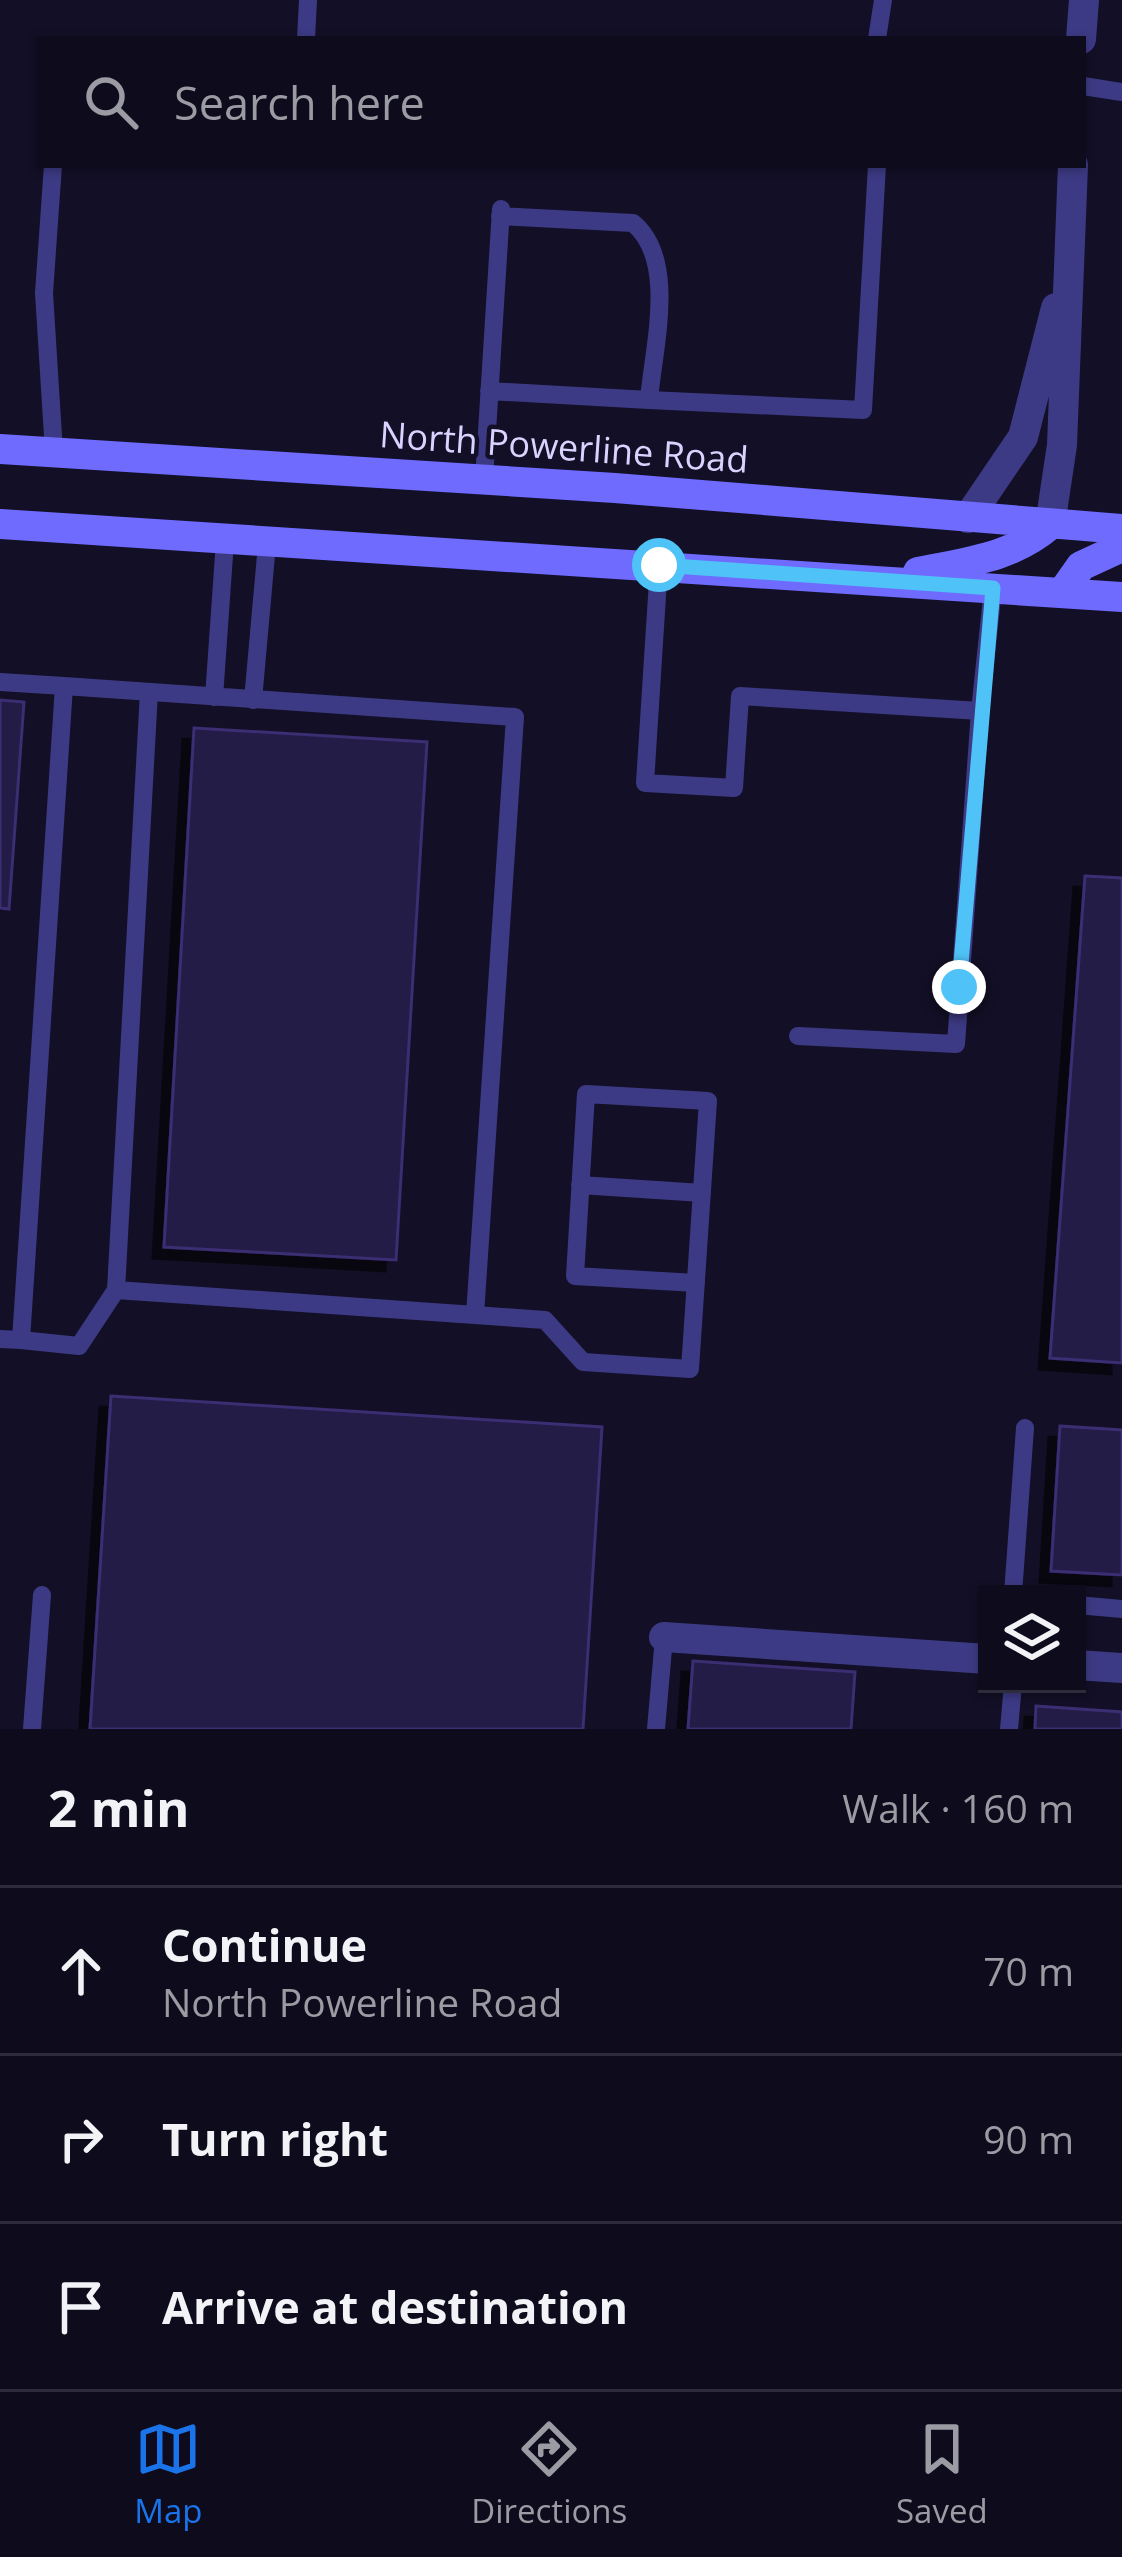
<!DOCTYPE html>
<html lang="en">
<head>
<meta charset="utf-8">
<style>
	body { margin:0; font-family:"Open Sans",sans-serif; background:#1c1929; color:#f1f3f6 }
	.controls { position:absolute; right:36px; bottom:36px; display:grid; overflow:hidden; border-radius:0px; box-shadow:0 3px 9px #0004 }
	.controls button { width:108px; height:108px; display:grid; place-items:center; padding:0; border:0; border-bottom:3px solid #2e2b3b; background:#0e0b1c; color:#f1f3f6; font:60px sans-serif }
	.stop { position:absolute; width:36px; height:36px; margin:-27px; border:9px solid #4fc3f7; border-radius:50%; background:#fff }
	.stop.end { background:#4fc3f7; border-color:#fff; box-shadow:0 3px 12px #0008 }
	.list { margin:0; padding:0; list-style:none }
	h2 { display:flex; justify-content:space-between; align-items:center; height:156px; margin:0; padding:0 48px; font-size:51px }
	h2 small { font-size:39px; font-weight:400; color:#9b9ba3 }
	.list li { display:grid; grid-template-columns:78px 1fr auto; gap:36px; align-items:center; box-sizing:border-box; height:168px; padding:0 48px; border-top:3px solid #2e2b3b }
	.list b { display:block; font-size:45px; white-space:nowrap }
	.list p { margin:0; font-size:39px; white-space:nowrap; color:#9b9ba3 }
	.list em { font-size:39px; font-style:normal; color:#9b9ba3 }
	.icon { flex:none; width:66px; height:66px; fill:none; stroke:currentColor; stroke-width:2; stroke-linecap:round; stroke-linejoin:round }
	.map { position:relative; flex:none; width:1122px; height:1729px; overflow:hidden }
	.search { position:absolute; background:#0e0b1c; box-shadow:0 3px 9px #0004; left:36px; right:36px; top:36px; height:132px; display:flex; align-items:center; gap:30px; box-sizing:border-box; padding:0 42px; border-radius:0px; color:#9b9ba3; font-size:45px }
	.sheet { height:660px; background:#0e0b1c }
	nav { display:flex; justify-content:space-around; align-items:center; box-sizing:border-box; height:168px; border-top:3px solid #2e2b3b; background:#0e0b1c; font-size:33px; color:#9b9ba3 }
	nav a { display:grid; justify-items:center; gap:6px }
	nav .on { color:#1a73e8 }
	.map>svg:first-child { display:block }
</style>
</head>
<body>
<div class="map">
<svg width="1122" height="1729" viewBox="0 0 1122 1729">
	<defs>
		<filter id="shadow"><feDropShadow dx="-11" dy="11" stdDeviation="0" flood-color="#0009"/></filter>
	</defs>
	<rect width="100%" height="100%" fill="#130f26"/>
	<path fill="#241b47" stroke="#3b2d73" stroke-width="3" filter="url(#shadow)" d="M0 700 24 702 9 909 0 908Z
		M194 728 427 742 396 1260 164 1247Z
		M1085 876 1122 878V1363L1050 1358Z
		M111 1396 602 1427 583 1729H90Z
		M1060 1426 1122 1430V1575L1051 1571Z
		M693 1661 855 1672 851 1729H688Z
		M1036 1706 1122 1712V1729H1035Z"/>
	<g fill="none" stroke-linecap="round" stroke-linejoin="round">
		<path stroke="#3d3a85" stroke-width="18" d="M306 39 308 0
			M877 39 883 0
			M1083 86 1122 92
			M53 165 44 293 54 452
			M489 391 649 400C653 349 678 260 633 223L500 216
			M649 400 863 410 877 165
			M484 479 501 209
			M659 565 645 783 734 788 740 696 980 711 993 588
			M0 682 64 686 21 1340 0 1339
			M64 686 515 717 475 1315 116 1290 149 692
			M214 697 225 541
			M253 700 267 544
			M798 1036 956 1044 980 711
			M580 1185 702 1193
			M475 1315 545 1320 583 1362 690 1369 708 1101 586 1094 575 1276 696 1283
			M21 1340 79 1346 116 1290
			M1013 1594 1025 1428
			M1077 1605 1122 1609
			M32 1729 42 1595
			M656 1729 664 1637
			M1009 1729 1013 1684"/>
		<path stroke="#3d3a85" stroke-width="30" d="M664 1637 987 1659
			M1077 1665 1122 1668"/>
		<path stroke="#3d3a85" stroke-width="30" d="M1081 39 1084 0
			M968 518 1023 437 1056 308
			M1050 525 1062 445 1073 165"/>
		<path stroke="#6f6bff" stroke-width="30" d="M0 449 615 488 1122 529
			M0 524 1122 597
			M918 572C966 562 1012 558 1050 525
			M1062 593 1081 566 1122 547"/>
	</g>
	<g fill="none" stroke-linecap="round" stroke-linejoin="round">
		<path stroke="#4fc3f7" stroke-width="15" d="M659 565 993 588 959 987"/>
	</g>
	<g text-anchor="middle" stroke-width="9" stroke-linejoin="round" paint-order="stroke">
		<g font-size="36" fill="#d9d4ff" stroke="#130f26">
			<text transform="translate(564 447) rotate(4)" y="13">North Powerline Road</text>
		</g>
	</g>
</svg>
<div class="controls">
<button><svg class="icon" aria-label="layers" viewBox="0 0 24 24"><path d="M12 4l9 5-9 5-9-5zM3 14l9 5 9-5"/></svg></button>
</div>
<div class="stop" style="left:659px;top:565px"></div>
<div class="stop end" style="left:959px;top:987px"></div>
<div class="search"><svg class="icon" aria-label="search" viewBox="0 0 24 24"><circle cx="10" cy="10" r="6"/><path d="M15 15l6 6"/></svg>Search here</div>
</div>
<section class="sheet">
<h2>2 min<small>Walk · 160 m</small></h2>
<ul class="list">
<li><svg class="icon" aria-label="ahead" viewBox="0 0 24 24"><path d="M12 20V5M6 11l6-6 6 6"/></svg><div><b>Continue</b><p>North Powerline Road</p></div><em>70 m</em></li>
<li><svg class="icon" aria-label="right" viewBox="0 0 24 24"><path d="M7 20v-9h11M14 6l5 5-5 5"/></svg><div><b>Turn right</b></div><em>90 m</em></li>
<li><svg class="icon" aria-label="arrive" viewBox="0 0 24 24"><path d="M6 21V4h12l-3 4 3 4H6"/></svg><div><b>Arrive at destination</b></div></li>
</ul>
</section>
<nav>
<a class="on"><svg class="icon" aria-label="map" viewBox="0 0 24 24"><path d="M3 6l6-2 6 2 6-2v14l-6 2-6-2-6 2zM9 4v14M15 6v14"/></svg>Map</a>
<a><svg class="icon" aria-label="directions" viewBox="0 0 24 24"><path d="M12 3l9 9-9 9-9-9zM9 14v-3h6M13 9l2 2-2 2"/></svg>Directions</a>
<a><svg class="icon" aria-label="saved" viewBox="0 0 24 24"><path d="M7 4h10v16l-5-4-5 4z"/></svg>Saved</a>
</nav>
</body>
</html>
